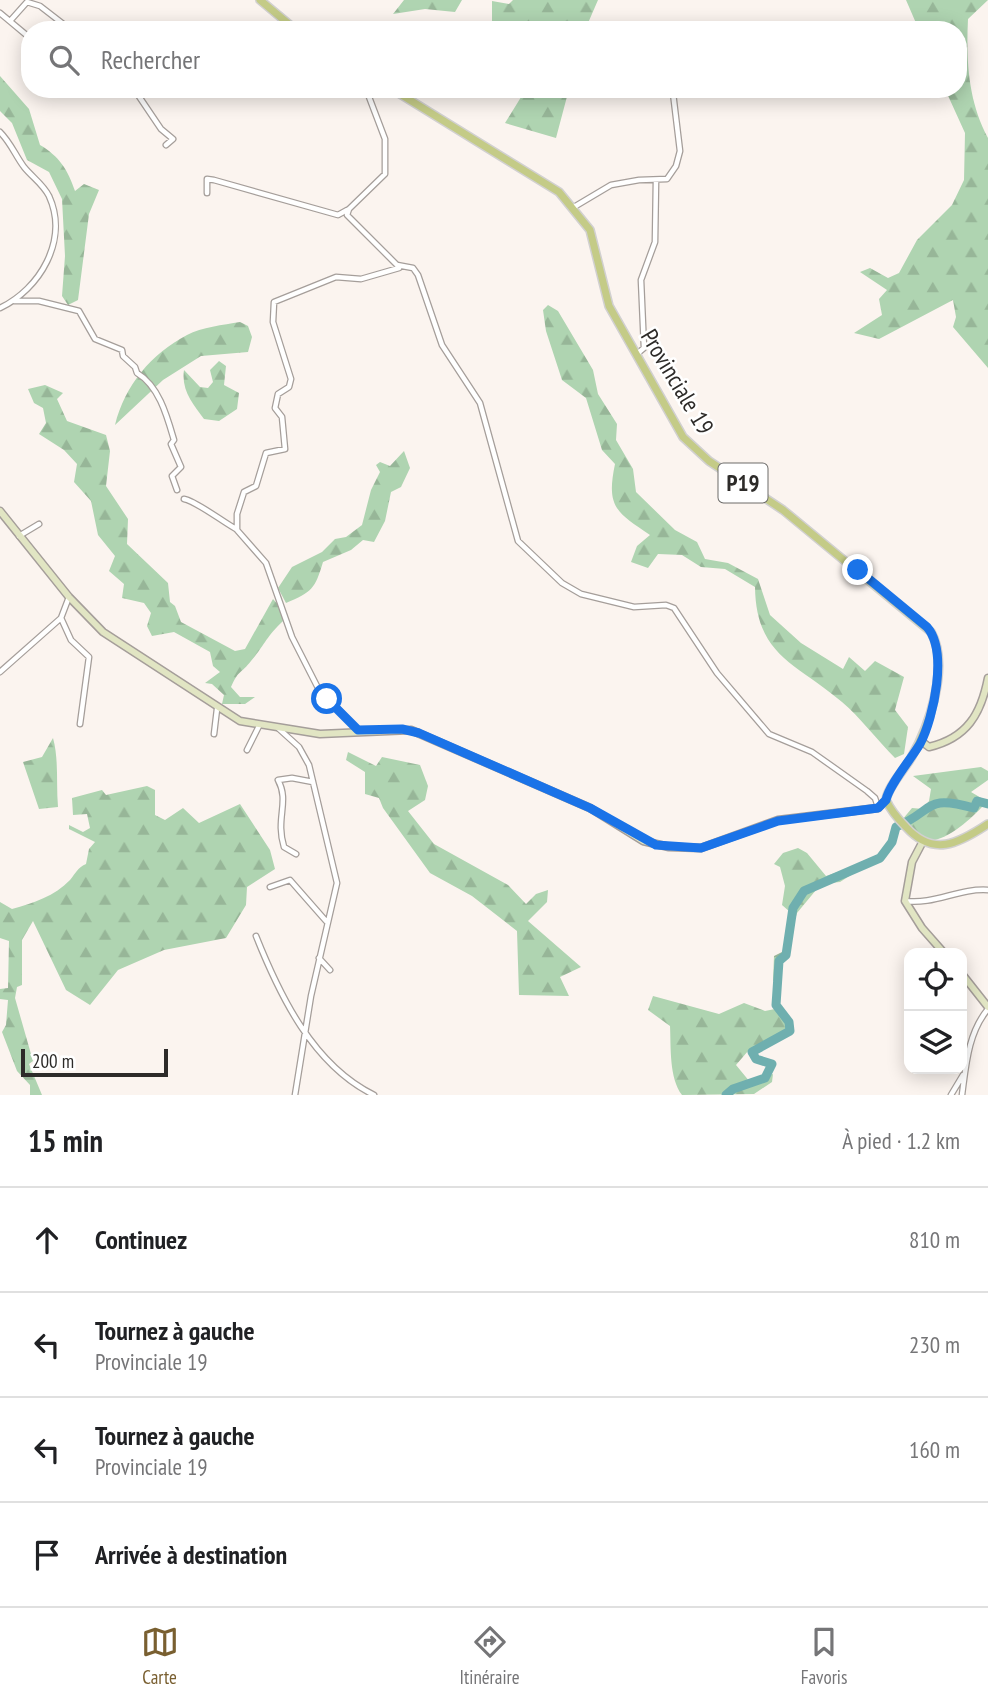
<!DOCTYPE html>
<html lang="fr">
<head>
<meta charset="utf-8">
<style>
	body { margin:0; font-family:"PT Sans Narrow",sans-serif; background:#f2f2f2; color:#202124 }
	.controls { position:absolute; right:21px; bottom:21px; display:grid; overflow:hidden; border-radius:14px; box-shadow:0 4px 18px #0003 }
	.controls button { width:63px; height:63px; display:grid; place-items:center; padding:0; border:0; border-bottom:2px solid #e0e0e0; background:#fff; color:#202124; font:35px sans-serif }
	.scale { position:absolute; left:21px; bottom:18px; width:147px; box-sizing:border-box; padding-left:7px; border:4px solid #2d2b29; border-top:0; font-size:19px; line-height:24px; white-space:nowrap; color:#2d2b29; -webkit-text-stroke:5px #fff; paint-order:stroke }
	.stop { position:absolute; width:21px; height:21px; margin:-16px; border:5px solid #1a73e8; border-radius:50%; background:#fff }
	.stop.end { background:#1a73e8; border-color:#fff; box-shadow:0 2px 7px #0008 }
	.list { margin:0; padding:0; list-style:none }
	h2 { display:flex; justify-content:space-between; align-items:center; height:91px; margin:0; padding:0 28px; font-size:30px }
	h2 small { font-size:23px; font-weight:400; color:#757577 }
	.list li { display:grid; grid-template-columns:46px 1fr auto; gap:21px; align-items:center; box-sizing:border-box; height:105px; padding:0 28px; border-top:2px solid #e0e0e0 }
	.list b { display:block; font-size:26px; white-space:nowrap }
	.list p { margin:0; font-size:23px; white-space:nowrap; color:#757577 }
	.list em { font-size:23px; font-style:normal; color:#757577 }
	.icon { flex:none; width:38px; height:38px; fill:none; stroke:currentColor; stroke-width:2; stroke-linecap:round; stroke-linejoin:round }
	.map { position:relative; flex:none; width:988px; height:1095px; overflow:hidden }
	.search { position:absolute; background:#fff; box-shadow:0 4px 18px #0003; left:21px; right:21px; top:21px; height:77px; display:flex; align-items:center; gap:18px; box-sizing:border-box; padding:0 24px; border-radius:28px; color:#757577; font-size:26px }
	.sheet { height:511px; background:#fff }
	nav { display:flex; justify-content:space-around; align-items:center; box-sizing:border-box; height:98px; border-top:2px solid #e0e0e0; background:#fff; font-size:19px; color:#757577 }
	nav a { display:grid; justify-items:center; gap:4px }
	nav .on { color:#795f30 }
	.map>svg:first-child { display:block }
</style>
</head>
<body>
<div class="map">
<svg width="988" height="1095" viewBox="0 0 988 1095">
	<defs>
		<pattern id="forest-firs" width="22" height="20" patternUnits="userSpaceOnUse" patternTransform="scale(1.75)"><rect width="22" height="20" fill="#afd4b1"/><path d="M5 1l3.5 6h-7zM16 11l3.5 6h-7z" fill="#97b698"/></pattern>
	</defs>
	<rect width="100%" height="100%" fill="#fbf4ef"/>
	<path fill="url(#forest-firs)" d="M404 0H462L455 12 425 9 393 14Z
		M513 0H598L585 30H533L528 27 522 30H492V1L509 4Z
		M906 0H988L968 19C966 60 968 101 988 138V368L953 327 956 317 953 300 879 339 854 333 882 315 879 299 887 290 860 272 870 268 888 278 899 273 917 240 952 205 964 180 965 133 945 89H958V30H919Z
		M0 76 29 109 40 145C59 156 68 170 75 191L84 184 99 190 89 214 78 300 68 305 62 296 65 256 62 199 49 172 27 160 12 123 0 111Z
		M526 89H569L556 138 505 123Z
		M548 305 558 311 593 370 598 394 617 424 616 440 633 469 636 492 675 530 697 542 705 559 728 563 758 579 770 615 801 643 843 669 849 657 865 671 875 661 904 677 895 710 908 727 904 754 895 758C878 741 859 716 842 702 796 663 756 656 755 587L725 569 701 567 682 555 658 554 648 568 631 562 637 546 650 535C616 512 606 507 615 464L602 450 586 398 562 380 546 331 543 310Z
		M240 322 248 326 252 337 248 352 201 356 163 380 115 425C125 385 151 354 187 335 202 327 223 325 240 322Z
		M219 361 226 366 224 385 239 393 237 409 219 421 204 419C193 404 181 390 184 370L200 387 208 388 213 382 210 370Z
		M45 385 63 393 57 399 67 421 106 435 110 451 106 486 128 519 127 544 168 583 170 602 175 606 181 622 235 651 245 649 273 599 282 609 283 621C266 637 264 646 251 661 241 674 239 669 231 687L240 697H255L245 704H222L224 695 212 684 205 683 220 672 213 666 210 652 174 632 152 636 147 626 151 613 144 603 122 598 124 584 109 571 115 556 98 535 91 501 74 482 77 464 64 450 39 434 46 423 43 408 34 403 28 389Z
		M404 451 410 468 401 487 391 492 385 521 374 542 363 540 351 550 323 562C315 589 312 592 286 603L278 588 292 567 322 552 335 539 346 537 362 525 371 490 380 472 376 465 380 462 390 466Z
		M53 738C59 760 56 784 58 807L39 809 23 762 42 757Z
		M348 752 376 766 382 757 420 765 428 786 425 800 408 811 434 844 508 885 526 904 536 894 548 890 547 902 528 921 581 967 560 977 569 996 519 995 517 931 472 896 430 873 383 808 379 798 365 794V772L346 760Z
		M981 767 988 771V780L971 792 988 802V806H983C972 818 940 848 922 839 915 835 908 826 902 820L912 808 923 809 929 801 931 789 913 776Z
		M147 786 155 790V815L165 820 183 808 199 823 240 804 270 850 275 869 247 887 246 905 226 938 164 950 118 970 90 1005 66 990 33 921 22 940V985L17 987 15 998 33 1061 29 1064 42 1095H30V1085L17 1071 2 1032 6 1025 8 1000 0 999V989L8 988 9 941 0 938V902L12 909C33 903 55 896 70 880 76 873 77 868 86 864L89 849 95 842 69 829V825L83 832 90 828 87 814 73 815 72 798 102 790 106 795Z
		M798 848 807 853 826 876 852 867 851 875 840 882 821 884 797 913 784 956 777 959V968L782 970 780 979 773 981 774 956 784 951 790 912 782 905 785 886 780 867 774 864 783 853Z
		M653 996 719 1014 744 1003 765 1011 775 1009 787 1023 786 1030 748 1051 736 1065 750 1082 773 1074 772 1082 754 1094 682 1095C669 1078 671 1047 670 1026L648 1010Z"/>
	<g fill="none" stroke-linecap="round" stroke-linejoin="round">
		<path stroke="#6fafaf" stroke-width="9" d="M726 1095 733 1089 765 1078 772 1064 756 1059 752 1052 790 1031 789 1022 776 1005 779 961 786 955 793 908 804 891 880 858 892 842 896 827C936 810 923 794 974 808L977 801 988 804"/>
		<g stroke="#a59e9a" stroke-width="7">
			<path id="street" d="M0 13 30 38
				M10 21 27 2 40 6 71 30
				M134 89 161 129 173 139 166 145
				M366 89 385 139V174L349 209 347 215 397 265 413 268 418 275 442 345 480 403 518 541 562 583 581 594 634 607 666 605 674 608 717 673 769 734 812 752 867 791 875 798 878 807
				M0 132C11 143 15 155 24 167 32 177 43 184 49 196 69 240 40 289 0 308
				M207 193V179L214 180 338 215 347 210
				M574 207 611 185 639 180 667 179 676 166 680 151 673 93 680 89
				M14 301H39L79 311 95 339 122 350 123 356 135 367 137 373C159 386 167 416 174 440L171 444 181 467 172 476 177 490
				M638 353 644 348 641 280 655 242 656 180
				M184 499C196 501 223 522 236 529
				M19 536 39 524
				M61 618 71 640 89 657 80 724
				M0 672 61 618 69 597
				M278 728 299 747 309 765 337 883 311 996 295 1095
				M358 730 318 688 292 637 266 563 237 530V514L244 492 256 486 266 453 285 449 282 417 275 408 278 394 289 387 291 379 273 322 274 302 336 277 361 279 399 268
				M214 734 217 709
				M247 750 259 726
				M296 854 284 847C275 818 290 802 278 780L292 778 313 782
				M270 887 290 880 326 921
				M905 901C934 905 959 888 988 890
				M256 936C280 996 313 1065 374 1095
				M319 958 330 970
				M951 1095 963 1075
				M962 1095C966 1065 968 1033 988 1009"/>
		</g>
		<g stroke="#a59e9a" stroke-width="9">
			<path id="secondary" d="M0 511 69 597 103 632 240 721 320 734 411 730 590 808 643 841 669 847 701 848 778 820 878 808 886 800
				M921 741 929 747C967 738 981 714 988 678
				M922 843 912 862 905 901 922 928 944 953
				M962 974 988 1007"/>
		</g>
		<g stroke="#d1d0d0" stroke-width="10">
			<path id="primary" d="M260 0 296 30
				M392 89 559 192 590 230 609 306 683 437 709 461 783 510 931 632C950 666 929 727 911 758 903 771 888 787 886 800 891 811 898 819 906 827 933 857 958 844 988 824"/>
		</g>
		<use href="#street" stroke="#fff" stroke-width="4.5"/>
		<use href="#secondary" stroke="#e1e5c3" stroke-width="6"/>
		<use href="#primary" stroke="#c4cb87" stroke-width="7"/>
	</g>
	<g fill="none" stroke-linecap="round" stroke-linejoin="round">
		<path stroke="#1a73e8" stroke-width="9" d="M327 699 358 730 402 729 419 733 590 808 656 845 701 848 778 821 878 808 886 800C889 785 911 759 920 744 934 717 948 651 927 627L858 570"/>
	</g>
	<g text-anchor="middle" stroke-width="5" stroke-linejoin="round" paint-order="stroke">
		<rect fill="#fff" stroke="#6c6b69" stroke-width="2" x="718.5" y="463.5" width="49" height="39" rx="5"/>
		<g font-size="23" font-weight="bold" fill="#2d2b29">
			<text x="743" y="491">P19</text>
		</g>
		<g font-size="24" fill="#2d2b29" stroke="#fff">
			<text transform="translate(677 382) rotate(59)" y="8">Provinciale 19</text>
		</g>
	</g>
</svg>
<div class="controls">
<button><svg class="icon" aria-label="locate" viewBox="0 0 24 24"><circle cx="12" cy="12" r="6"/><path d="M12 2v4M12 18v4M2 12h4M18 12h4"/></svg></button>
<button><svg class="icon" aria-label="layers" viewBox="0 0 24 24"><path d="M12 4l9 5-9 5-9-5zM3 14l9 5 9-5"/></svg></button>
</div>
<div class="scale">200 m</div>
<div class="stop" style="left:327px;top:699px"></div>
<div class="stop end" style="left:858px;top:570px"></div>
<div class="search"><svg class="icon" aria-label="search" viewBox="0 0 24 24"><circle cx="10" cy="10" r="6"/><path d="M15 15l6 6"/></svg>Rechercher</div>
</div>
<section class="sheet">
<h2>15 min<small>À pied · 1.2 km</small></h2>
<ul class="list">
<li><svg class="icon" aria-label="ahead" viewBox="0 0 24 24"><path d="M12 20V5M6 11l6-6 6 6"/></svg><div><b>Continuez</b></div><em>810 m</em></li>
<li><svg class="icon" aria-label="left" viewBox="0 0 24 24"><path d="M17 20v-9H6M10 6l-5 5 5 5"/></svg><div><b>Tournez à gauche</b><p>Provinciale 19</p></div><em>230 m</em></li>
<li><svg class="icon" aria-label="left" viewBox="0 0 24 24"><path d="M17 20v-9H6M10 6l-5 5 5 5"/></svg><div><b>Tournez à gauche</b><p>Provinciale 19</p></div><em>160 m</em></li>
<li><svg class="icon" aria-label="arrive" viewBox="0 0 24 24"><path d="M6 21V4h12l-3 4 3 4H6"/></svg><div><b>Arrivée à destination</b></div></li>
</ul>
</section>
<nav>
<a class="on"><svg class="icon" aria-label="map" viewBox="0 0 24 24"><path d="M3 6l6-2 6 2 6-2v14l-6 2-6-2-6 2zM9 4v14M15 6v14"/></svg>Carte</a>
<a><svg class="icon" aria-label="directions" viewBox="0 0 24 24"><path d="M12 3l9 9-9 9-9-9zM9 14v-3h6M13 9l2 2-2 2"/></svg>Itinéraire</a>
<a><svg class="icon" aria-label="saved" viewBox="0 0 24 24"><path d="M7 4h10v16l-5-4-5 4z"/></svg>Favoris</a>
</nav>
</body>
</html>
